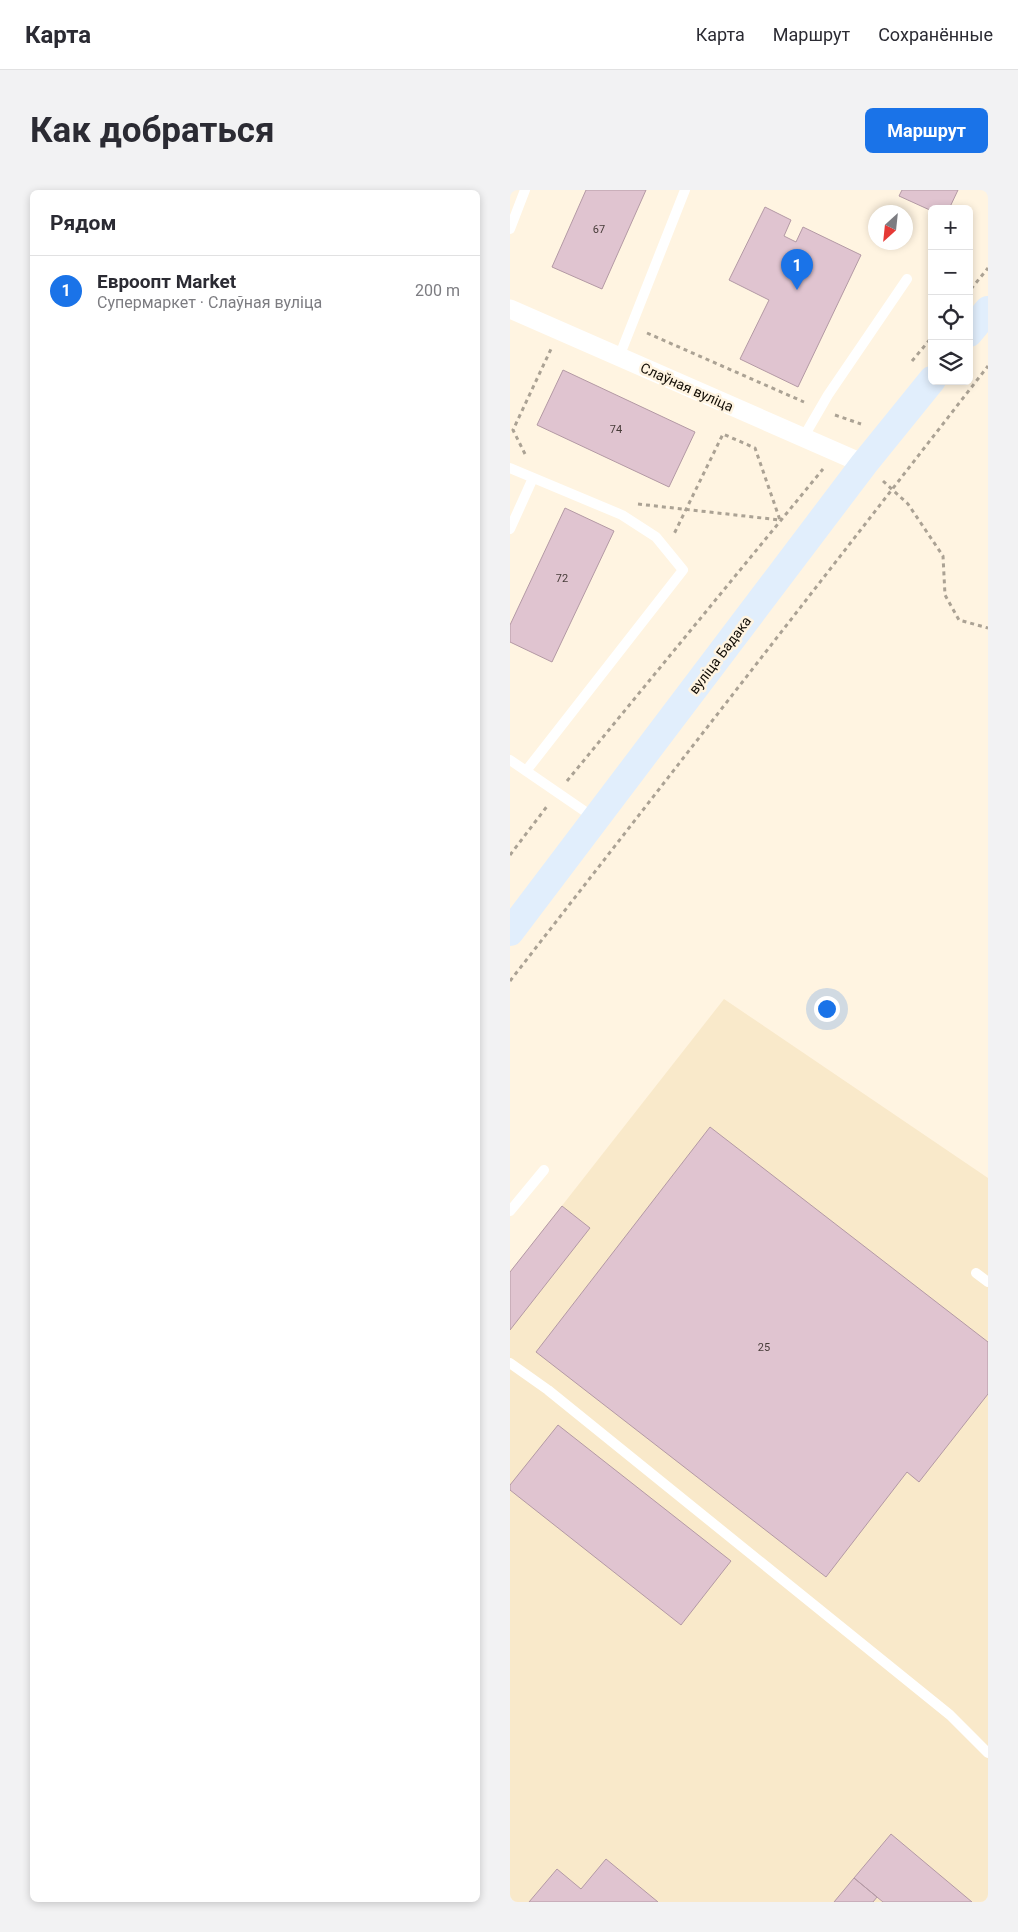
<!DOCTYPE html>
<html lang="ru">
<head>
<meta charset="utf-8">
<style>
	body { margin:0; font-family:Roboto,sans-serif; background:#f2f2f3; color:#2b2b33 }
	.controls { position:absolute; right:15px; top:15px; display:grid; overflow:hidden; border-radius:8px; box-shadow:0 2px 8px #0003 }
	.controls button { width:45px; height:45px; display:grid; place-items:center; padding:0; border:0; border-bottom:1px solid #e1e1e2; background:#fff; color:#2b2b33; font:25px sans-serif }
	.compass { position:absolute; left:358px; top:15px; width:45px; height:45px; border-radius:50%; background:#fff; box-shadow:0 2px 8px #0003; rotate:207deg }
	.you { position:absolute; left:316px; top:818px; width:18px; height:18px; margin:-12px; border:4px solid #fff; border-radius:50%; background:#1a73e8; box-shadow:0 0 0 8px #1a73e833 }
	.badge { display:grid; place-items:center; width:32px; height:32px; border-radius:50%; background:#1a73e8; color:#fff; font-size:16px; font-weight:700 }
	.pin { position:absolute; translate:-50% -41px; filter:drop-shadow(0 1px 2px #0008) }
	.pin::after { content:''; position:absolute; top:26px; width:18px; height:15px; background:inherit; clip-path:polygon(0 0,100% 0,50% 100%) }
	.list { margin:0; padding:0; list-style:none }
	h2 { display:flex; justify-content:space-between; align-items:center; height:65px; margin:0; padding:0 20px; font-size:21px }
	h2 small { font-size:16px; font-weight:400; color:#7c7c81 }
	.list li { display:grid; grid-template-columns:32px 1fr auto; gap:15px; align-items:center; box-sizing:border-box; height:70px; padding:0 20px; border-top:1px solid #e1e1e2 }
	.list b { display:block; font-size:19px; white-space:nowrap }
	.list p { margin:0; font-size:16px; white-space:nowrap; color:#7c7c81 }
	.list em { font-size:16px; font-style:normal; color:#7c7c81 }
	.icon { flex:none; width:28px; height:28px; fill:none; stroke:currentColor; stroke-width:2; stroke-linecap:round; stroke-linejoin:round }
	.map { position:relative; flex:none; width:478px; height:1712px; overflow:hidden; border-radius:8px }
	header { display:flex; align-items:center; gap:30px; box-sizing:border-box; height:70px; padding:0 25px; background:#fff; border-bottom:1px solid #e1e1e2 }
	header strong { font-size:24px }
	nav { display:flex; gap:28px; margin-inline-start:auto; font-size:18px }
	.intro { display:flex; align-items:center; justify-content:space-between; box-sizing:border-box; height:120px; padding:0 30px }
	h1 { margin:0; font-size:35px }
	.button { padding:12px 22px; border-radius:8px; background:#1a73e8; color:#fff; font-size:18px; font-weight:700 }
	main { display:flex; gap:30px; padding:0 30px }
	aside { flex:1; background:#fff; border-radius:8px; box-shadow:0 2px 8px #0003 }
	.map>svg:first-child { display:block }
</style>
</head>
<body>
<header>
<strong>Карта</strong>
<nav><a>Карта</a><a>Маршрут</a><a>Сохранённые</a></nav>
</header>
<div class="intro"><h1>Как добраться</h1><a class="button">Маршрут</a></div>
<main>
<aside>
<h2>Рядом<small></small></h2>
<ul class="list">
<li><span class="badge">1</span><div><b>Евроопт Market</b><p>Супермаркет · Слаўная вуліца</p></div><em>200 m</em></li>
</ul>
</aside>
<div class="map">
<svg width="478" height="1712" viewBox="0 0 478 1712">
	<rect width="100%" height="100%" fill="#fff4e1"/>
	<path fill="#f9e9ca" d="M214 809 478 988V1712H0V1082Z"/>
	<path fill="#e0c4d0" stroke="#b399a4" d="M76 0H136L92 99 42 77Z
		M392 0H448L439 19H422V21L389 6Z
		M255 17 281 30 274 46 286 52 293 37 351 65 288 197 230 169 259 110 219 90Z
		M53 180 185 242 159 297 27 235Z
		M55 318 104 341 42 472 0 452V435Z
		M200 937 478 1152V1204L409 1292 397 1282 316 1387 26 1162Z
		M52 1016 80 1038 0 1140V1082Z
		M48 1235 221 1371 171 1435 0 1300V1295Z
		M381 1644 462 1712H373L344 1688Z
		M96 1669 148 1712H19L47 1679 71 1699Z
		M344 1688 367 1707 363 1712H324Z"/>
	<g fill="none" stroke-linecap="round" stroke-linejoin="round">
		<path stroke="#aba294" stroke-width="3" stroke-dasharray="4 4" stroke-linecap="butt" d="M461 99 478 78
			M137 143 294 212
			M402 171 422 147
			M325 225 351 234
			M15 264 3 240 41 159
			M373 291 398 314 433 366 435 405 449 430 478 438
			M128 314 270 330 245 258 213 244 164 344
			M57 591 313 279
			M0 665 38 615
			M0 791 478 176"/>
		<path stroke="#fff" stroke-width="10" d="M0 39 15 0
			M109 167 175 0
			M293 248 318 205 397 89
			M0 278 112 325 146 347 173 380 16 581
			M0 339 23 288
			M0 570 86 629
			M0 1021 34 980
			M466 1083 478 1092
			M0 1173 38 1200 440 1525 478 1563"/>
		<path stroke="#fff" stroke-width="19" d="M0 119 354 274"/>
		<path stroke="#e1eefc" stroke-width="28" d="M459 143 478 120
			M0 742 354 274 422 190"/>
	</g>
	<g text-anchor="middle" stroke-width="5" stroke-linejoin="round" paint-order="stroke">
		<g font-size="11" fill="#463b38">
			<text x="89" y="43">67</text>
			<text x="106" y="243">74</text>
			<text x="52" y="392">72</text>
			<text x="254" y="1161">25</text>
		</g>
		<g font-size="14" fill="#120d06" stroke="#fff4e1">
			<text transform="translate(177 197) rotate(24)" y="5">Слаўная вуліца</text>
			<text transform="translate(210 465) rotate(-53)" y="5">вуліца Бадака</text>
		</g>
	</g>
</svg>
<div class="controls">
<button>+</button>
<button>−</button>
<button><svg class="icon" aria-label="locate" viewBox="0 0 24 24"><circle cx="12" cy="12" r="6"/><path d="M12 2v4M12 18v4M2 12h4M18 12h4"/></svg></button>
<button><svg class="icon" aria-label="layers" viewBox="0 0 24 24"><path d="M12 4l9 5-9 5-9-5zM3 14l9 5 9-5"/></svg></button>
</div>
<svg class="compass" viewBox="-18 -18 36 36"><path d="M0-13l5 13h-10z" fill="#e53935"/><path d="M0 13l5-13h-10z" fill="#7c7c81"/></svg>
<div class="you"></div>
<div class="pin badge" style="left:287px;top:100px">1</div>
</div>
</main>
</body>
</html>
